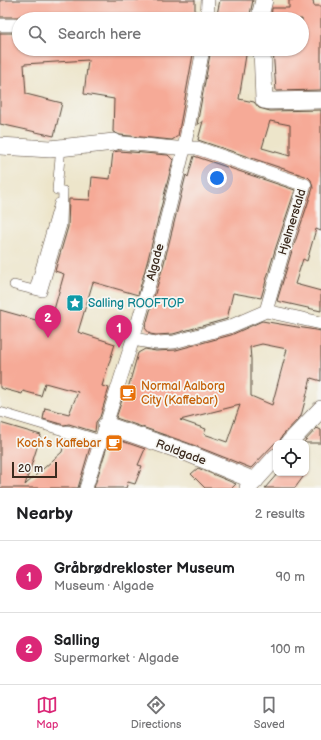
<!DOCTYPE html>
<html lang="en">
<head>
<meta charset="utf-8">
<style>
	body { margin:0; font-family:"Balsamiq Sans",sans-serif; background:#f2f2f2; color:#202124 }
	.controls { position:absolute; right:12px; bottom:12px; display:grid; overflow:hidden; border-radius:8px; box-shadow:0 1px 3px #0004 }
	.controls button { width:36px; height:36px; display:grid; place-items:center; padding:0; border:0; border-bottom:1px solid #e0e0e0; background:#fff; color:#202124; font:20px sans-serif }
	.scale { position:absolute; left:12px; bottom:10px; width:45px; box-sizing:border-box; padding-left:4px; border:2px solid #3b2a1e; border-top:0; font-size:11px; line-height:14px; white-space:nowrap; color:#3b2a1e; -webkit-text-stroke:3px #f6f6f2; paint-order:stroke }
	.you { position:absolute; left:217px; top:178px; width:14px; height:14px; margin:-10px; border:3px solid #fff; border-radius:50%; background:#1a73e8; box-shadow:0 0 0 6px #1a73e833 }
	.badge { display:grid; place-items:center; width:26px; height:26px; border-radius:50%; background:#db2777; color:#fff; font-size:13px; font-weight:700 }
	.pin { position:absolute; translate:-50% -33px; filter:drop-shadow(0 1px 2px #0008) }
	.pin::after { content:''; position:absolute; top:21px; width:14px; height:12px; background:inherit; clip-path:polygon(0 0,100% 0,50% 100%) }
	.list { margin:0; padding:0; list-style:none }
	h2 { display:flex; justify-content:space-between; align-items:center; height:52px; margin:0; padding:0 16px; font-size:17px }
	h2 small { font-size:13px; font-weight:400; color:#757577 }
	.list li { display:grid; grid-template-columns:26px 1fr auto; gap:12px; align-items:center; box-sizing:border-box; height:72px; padding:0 16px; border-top:1px solid #e0e0e0 }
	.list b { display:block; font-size:15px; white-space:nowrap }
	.list p { margin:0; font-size:13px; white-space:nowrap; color:#757577 }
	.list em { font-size:13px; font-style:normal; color:#757577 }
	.icon { flex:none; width:22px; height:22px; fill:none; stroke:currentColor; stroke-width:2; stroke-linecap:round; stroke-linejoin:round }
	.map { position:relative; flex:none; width:321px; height:488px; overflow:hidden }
	.search { position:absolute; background:#fff; box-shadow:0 1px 3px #0004; left:12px; right:12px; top:12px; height:44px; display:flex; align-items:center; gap:10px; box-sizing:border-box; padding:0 14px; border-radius:22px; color:#757577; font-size:15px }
	.sheet { height:196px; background:#fff }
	nav { display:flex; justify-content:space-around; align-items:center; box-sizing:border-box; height:56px; border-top:1px solid #e0e0e0; background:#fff; font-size:11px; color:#757577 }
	nav a { display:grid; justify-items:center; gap:2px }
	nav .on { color:#db2777 }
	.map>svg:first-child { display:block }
</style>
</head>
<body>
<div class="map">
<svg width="321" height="488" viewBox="0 0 321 488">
	<rect width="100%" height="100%" fill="#f6f6f2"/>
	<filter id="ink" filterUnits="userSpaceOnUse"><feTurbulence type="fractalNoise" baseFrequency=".025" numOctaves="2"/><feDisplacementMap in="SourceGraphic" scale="8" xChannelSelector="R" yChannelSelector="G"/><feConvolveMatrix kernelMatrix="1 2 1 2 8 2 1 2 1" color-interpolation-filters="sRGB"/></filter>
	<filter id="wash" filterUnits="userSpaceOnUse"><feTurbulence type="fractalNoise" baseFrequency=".012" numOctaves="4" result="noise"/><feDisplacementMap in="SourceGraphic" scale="16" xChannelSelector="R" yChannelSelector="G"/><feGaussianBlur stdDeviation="0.9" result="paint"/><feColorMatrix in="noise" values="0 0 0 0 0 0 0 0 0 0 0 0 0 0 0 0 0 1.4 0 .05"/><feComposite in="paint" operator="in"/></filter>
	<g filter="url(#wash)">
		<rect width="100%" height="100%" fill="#ede5ca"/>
		<g id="blocks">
			<path fill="#f6aa97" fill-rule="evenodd" d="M0 0H195V19H97L19 16V17H0Z
				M220 0H253L249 19H216Z
				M289 0H313L314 6H321V90L276 91 273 49H302V19H271L272 8H289Z
				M0 33H19V49H194L178 136 172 140 120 135 113 132 114 99 84 94 88 60 24 64 26 94 62 103 54 136 0 124Z
				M211 49H247L239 99 254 102 259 108 270 111 321 110V231L316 229 307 261 303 259 295 284 321 291V311L277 301 291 254 313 188 311 180 308 177 198 140 203 121 197 125ZM270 121 290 125V156L262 148Z
				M119 151 168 155 173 160 148 259 138 295 93 282 78 332 115 344 102 386 109 388 100 417 96 422 95 432 69 424 64 425 43 419 45 408 69 414 78 392 45 383 41 396 23 391 22 394 0 388V310L50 324 64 274 55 271 68 227 69 199 90 200 92 177 110 179 113 152Z
				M194 156 295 190 275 250 261 298 233 293 227 319 173 334 156 335 150 334 145 328 164 263 186 175 188 177Z
				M262 321 321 331V381L311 378 301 416 282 436 279 443H275L251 468 188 443 116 418 125 391 127 392 138 353 145 349 156 351 176 350 231 335ZM262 344 287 349 272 405 251 396V359L250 347ZM240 405 227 442 204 434 206 429 180 420Z
				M0 423 41 435 25 485 62 452 65 440 90 447 78 488H0Z
				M317 428 321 430V443H303Z
				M110 437 145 449 138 465 142 466 135 484 128 482 126 488H94Z
				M198 468 236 484 232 488H205L191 474Z
				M278 473H306L295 488H265Z"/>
		</g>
	</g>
	<g filter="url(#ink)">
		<use href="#blocks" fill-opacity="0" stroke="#564638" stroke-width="1"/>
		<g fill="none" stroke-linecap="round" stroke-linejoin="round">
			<g stroke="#564638" stroke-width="10">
				<path id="service" d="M14 285 42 292 62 225 63 191 57 190 61 147
					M34 290 59 203
					M0 412 67 432"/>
			</g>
			<g stroke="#564638" stroke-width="14">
				<path id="pedestrian" d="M207 19 208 0
					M0 25H19
					M114 142 176 148H197L305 185 283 252 266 311
					M133 339 156 343 174 342 229 327 266 311 321 323
					M67 432 100 442
					M86 488 133 339 156 261 184 149 203 49"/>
			</g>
			<g stroke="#564638" stroke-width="18">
				<path id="minor" d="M261 19V12L264 0
					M262 49 264 100 271 101 321 100
					M0 146 50 149 114 142
					M106 425 185 452 255 481
					M289 443 321 409
					M248 488 276 457"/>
			</g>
			<use href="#service" stroke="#fff" stroke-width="9"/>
			<use href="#pedestrian" stroke="#fff" stroke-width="13"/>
			<use href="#minor" stroke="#fff" stroke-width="17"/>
		</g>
	</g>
	<defs>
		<g id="sight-square" transform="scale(0.9)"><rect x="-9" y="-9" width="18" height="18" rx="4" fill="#0f9aa8" stroke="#f6f6f2"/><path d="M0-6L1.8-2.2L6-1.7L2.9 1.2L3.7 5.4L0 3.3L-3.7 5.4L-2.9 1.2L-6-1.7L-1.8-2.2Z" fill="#fff"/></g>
		<g id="cafe-square" transform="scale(0.9)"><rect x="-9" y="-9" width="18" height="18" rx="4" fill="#e8710a" stroke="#f6f6f2"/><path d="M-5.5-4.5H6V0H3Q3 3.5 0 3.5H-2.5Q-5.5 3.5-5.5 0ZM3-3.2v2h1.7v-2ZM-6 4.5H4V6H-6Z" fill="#fff"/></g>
	</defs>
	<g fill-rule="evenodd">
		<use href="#sight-square" x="75" y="303"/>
		<use href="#cafe-square" x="128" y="393"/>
		<use href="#cafe-square" x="114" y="443"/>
	</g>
	<g text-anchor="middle" stroke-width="3.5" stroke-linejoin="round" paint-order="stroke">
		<g font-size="12" fill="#3b2a1e" stroke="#f6f6f2">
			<text transform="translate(292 222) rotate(-73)" y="4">Hjelmerstald</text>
			<text transform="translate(155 262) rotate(-75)" y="4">Algade</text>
			<text transform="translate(181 452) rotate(20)" y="4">Roldgade</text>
		</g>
		<g font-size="12" fill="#0d838f" stroke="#f6f6f2" text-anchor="start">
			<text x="88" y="307">Salling ROOFTOP</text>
		</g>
		<g font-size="12" fill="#c56008" stroke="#f6f6f2" text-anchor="start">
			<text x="141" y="390">Normal Aalborg<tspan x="141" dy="14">City (Kaffebar)</tspan></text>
			<text x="101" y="447" text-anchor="end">Koch´s Kaffebar</text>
		</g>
	</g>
</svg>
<div class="controls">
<button><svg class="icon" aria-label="locate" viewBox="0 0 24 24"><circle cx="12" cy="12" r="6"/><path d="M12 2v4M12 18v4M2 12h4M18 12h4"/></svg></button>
</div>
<div class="scale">20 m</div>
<div class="you"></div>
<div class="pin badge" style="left:119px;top:348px">1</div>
<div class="pin badge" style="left:48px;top:338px">2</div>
<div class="search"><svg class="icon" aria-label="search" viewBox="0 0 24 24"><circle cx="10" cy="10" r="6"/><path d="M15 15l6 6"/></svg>Search here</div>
</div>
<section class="sheet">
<h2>Nearby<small>2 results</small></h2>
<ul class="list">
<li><span class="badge">1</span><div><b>Gråbrødrekloster Museum</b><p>Museum · Algade</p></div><em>90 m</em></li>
<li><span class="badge">2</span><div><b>Salling</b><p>Supermarket · Algade</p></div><em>100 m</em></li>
</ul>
</section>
<nav>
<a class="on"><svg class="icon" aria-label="map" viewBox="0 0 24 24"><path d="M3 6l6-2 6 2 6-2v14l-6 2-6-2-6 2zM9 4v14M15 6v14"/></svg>Map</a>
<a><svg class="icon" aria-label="directions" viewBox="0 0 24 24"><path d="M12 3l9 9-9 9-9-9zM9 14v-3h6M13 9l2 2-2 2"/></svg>Directions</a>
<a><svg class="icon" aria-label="saved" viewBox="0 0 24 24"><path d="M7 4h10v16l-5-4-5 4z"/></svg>Saved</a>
</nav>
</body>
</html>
